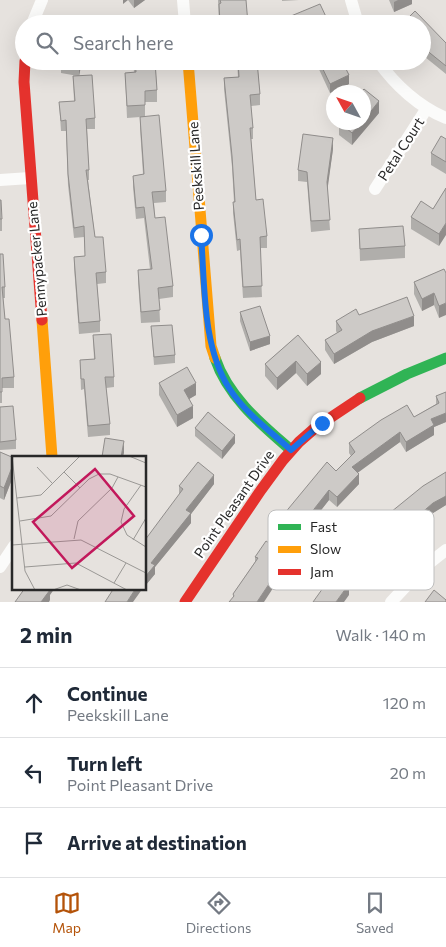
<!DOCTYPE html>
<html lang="en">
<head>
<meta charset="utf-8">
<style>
	body { margin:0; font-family:Commissioner,sans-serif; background:#f2f2f3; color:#1f2937 }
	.compass { position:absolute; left:326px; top:85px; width:45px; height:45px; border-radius:50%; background:#fff; box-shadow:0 5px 20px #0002; rotate:310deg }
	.stop { position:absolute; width:15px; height:15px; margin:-11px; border:4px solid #1a73e8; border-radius:50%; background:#fff }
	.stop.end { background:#1a73e8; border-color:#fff; box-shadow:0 1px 5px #0008 }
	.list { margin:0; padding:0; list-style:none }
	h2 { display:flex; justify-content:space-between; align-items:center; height:65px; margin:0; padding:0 20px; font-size:21px }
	h2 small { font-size:16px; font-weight:400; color:#747a83 }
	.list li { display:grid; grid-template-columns:32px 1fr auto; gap:15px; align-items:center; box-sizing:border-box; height:70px; padding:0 20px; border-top:1px solid #e0e1e3 }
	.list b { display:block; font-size:19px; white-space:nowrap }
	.list p { margin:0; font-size:16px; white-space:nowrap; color:#747a83 }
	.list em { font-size:16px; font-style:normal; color:#747a83 }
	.icon { flex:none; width:28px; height:28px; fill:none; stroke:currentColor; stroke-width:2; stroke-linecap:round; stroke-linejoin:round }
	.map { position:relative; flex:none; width:446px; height:602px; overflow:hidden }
	.search { position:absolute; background:#fff; box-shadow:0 5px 20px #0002; left:15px; right:15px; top:15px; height:55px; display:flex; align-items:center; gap:12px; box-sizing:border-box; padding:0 18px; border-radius:28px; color:#747a83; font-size:19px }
	.sheet { height:275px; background:#fff }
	nav { display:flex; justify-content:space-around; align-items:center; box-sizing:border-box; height:70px; border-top:1px solid #e0e1e3; background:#fff; font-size:14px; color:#747a83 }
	nav a { display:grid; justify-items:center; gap:2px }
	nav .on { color:#b45309 }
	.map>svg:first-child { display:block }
</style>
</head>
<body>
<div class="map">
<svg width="446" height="602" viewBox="0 0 446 602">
	<rect width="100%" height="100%" fill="#e6e2de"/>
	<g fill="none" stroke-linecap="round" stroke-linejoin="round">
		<path stroke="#fbfbfa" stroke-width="12" d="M183 0 185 24
			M351 0 358 24
			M32 24 42 0
			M378 61C395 85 419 107 446 118
			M0 180 30 178
			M375 189 427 108
			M0 567 14 546
			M391 602 423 568 446 550"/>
		<path stroke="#30b455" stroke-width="11" d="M215 358C228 397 261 424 291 450
			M360 398 407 374 446 358"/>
		<path stroke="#ff9f0a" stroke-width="11" d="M188 61 211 346 215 358
			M42 320 52 457"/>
		<path stroke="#e5322d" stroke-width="11" d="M25 61 24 82 42 320
			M185 602 261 490 283 460 299 442 315 428 360 398"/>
	</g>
	<path fill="#b0aeab" d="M128 0H145L134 8Z
		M218 0H246L248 24H219Z
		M282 0H299L282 1Z
		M389 0H412V4L394 12Z
		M291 16 328 24H291Z
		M422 24 446 43V74L425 57 424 59 422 57Z
		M82 61 79 76 95 118V129H87L89 170V180H88L95 237 106 272V283L97 284 100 321V332L79 334 74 267V257L85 256 84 237 74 238 68 185 66 131H61L59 102 74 101 73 76H78L61 73V65Z
		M133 61H155L157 90V102H145V116L166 191V202L154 203 155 218 173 286V297L159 299 160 322 141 323 138 281V270L150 269 144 218 136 219 133 187V176L143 174 140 128V117L127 118 125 73 134 72Z
		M237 61H257L260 94V105L251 106 253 128V139H251L256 200 267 236V248H260L262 297 243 298 240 250 237 251 233 213V202H234L232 167 224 89V78L238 77Z
		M317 61H342L349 84 330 93 317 65Z
		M379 113 352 145 339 135V122Z
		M446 139V174L431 165V153Z
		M333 149 327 189 330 230 311 232 307 182 298 181V170Z
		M446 188 439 246 411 229V217L433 209Z
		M0 200 2 219V231H0Z
		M359 229 405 246V258L360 261Z
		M0 254 5 287V298H3L5 319 14 377V388H2V403H0Z
		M444 269 439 318 434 305 422 311 414 294V282Z
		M240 312 270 344 250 351 240 321Z
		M359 315 414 326 372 342 334 364 325 350V340L337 333 336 331V321Z
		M151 326 175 355V363L154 365Z
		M93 335 114 377V387L106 388 110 424V435L88 437 84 389 81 390 80 360 94 359Z
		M298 335 321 374 307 386 296 373 277 390 265 376V364Z
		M159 383 196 395 189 399 193 418 177 427 159 395Z
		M446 392V422L434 427V435L406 452 400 442 357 472 359 484 337 507 329 500 300 537 284 524V514L336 471 351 456 349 453V443L414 417 436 404V396Z
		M0 407 16 440V449L0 450Z
		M195 428 235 443 222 459 195 436Z
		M0 452 14 458V474L4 500 0 498Z
		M446 472V505L433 513 404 538 391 522V512Z
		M214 484 191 514V523L155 567V574L145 586 179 495V486Z
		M356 527 393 547 381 561 369 551 352 571 337 559V547L341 542V534Z
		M277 548 298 560 281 585 277 582 233 597V594L255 562V557Z"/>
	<path fill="#908d8b" d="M123 0H128L123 4Z
		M134 0H145L134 8Z
		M398 0H412V4L394 12V2Z
		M328 21V24H320Z
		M425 49V57L424 59V50Z
		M80 61H82L79 76V68Z
		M349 75V84L330 93V84Z
		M379 101V113L352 145V133L361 122H364V120Z
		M333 138V149L327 193V182Z
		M446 223V235L439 246V234Z
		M434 293V305L422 311V299Z
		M446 303V315L439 318V306Z
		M414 316V326L372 342 334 364V354L372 331Z
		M270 336V344L250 351V342Z
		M296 361V373L277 390V378Z
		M321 362V374L307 386V374Z
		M196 383V395L184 402V390Z
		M193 406V418L177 427V415Z
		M446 413V422L434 427V435L406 452V442L431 419Z
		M400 432V442L352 477V467Z
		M235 435V443L222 459V451Z
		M124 441V453L123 457H121Z
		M14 462V474L4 500V488Z
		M359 474V484L337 507V497Z
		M214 475V484L191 514V523L155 567V574L145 586V577L151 563 186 510Z
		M329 490V500L300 537V527Z
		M446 496V505L433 513 404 538V528L433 503Z
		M393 535V547L381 561V549Z
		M369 539V551L352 571V559Z
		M298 549V560L281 585V574Z
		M277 572V582L264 602H257Z
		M349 584V595L344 602H336Z
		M49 588H55L50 595V600L49 602H41Z
		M136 588H143L133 602H127Z"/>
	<path fill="#cdcac7" stroke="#908d8b" d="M220 0H246L248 24H220L219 4 221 3Z
		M320 4 328 21 320 24H295L291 16Z
		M415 11 446 43V66L425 49 424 50 422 49V24H402Z
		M152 18V24H127V20Z
		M62 61H80L79 68 61 65Z
		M135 61H155L157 90 145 91V105L127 106 125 73 136 72Z
		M238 61H257L260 94 250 95 253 128H250L256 200 263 199 267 236 260 237 262 286 243 287 240 239 237 240 233 202H235L232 156 224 78 239 77Z
		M319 61H342L349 75 330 84Z
		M92 75 95 118 86 119 89 170H86L95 237H103L106 272 96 273 100 321 79 323 74 257 85 256 84 226 74 228 68 174 66 120 61 121 59 102 75 101 73 76Z
		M364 89 379 101 364 120V92H361Z
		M159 115 166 191 152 192 155 218 165 217 173 286 158 288 160 310 141 312 138 270 152 269 144 207 136 208 133 176 144 174 140 117Z
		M339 122H361L352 133Z
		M303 134 333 138 327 182 330 220 311 221 307 172 298 170Z
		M441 136 446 139V162L431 153Z
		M446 188V223L439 234 411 217 421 201 433 209Z
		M0 200H1L2 219H0Z
		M403 226 405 246 360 249 359 229Z
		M0 254H3L5 287H2L5 319H9L14 377 2 378V392H0Z
		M444 269 446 273V303L439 306 434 293 422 299 414 282Z
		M407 297 414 316 372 331 334 354 325 340 342 330 336 321 356 309 359 315Z
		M260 306 270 336 250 342 240 312Z
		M172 325 175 355 154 357 151 326Z
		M111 334 114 377H105L110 424 88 426 84 379H81L80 360 95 359 93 335Z
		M298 335 321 362 307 374 296 361 277 378 265 364Z
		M187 367 196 383 184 390 193 406 177 415 159 383Z
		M446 392V413L431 419 434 425 406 442 400 432 352 467 359 474 337 497 329 490 300 527 284 514 327 462 336 471 355 452 349 443 381 420 407 405 414 417 439 403 436 396Z
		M13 406 16 440 0 442V407Z
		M208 412 235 435 222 451 195 428Z
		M105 438 124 441 121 457H102Z
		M0 452 14 458V462L4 488 0 486Z
		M198 462 214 475 186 510 191 513 151 563 155 565 145 577V540L183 489 179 486Z
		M446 472V496L433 503 404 528 391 512 423 486Z
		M283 539 298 549 281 574 277 572 257 602H229L234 596 233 594 258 558 255 557 266 541 277 548Z
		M333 574 349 584 336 602H313Z
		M25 588H49L48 589 50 590 41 602H15Z
		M114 588H136L127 602H105Z
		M434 590 446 600V602H425Z"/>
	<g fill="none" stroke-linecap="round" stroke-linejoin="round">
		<path stroke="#1a73e8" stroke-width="6" d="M201 235C205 285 202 345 229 388 245 413 270 431 291 450L322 423"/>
	</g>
	<g text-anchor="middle" stroke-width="4.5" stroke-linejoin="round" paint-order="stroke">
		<g font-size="14" fill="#282828" stroke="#fff">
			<text transform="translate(401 149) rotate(-57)" y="5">Petal Court</text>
			<text transform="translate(196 166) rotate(-94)" y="5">Peekskill Lane</text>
			<text transform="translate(37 259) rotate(-95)" y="5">Pennypacker Lane</text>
			<text transform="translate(234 504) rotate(-55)" y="5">Point Pleasant Drive</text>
		</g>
	</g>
	<g transform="translate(12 456)">
		<rect width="134" height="134" fill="#e6e2de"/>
		<path fill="none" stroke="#9a9895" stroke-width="1" d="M0 0 13 115 23 134M117 0 134 7M25 11 40 27M52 16 68 32M129 29 112 53 109 66 115 79 134 91M5 42 29 39 68 0M8 65 39 60 77 23 87 18H98L134 31M62 83 66 65 100 32 106 21M121 84 134 62M0 89 69 84 134 117M13 111 64 107 115 134M102 127 114 107M41 134 55 129 69 134"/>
		<path fill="#c2185b" fill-opacity="0.15" stroke="#c2185b" stroke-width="2.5" d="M83 13 122 60 60 112 21 66Z"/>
		<rect width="134" height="134" fill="none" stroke="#282828" stroke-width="2.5"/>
	</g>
	<rect x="268" y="510" width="166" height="80" rx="8" fill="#fff" stroke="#bebebe" stroke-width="1"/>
	<rect x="278" y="524" width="23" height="6" fill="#30b455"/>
	<rect x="278" y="546" width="23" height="7" fill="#ff9f0a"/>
	<rect x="278" y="569" width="23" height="6" fill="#e5322d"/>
	<g font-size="14" fill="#282828">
		<text x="310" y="532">Fast</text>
		<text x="310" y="554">Slow</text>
		<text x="310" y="577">Jam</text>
	</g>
</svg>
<svg class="compass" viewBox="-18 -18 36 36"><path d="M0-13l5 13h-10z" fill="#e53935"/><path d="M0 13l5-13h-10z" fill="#747a83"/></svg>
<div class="stop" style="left:201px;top:235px"></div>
<div class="stop end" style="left:322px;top:423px"></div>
<div class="search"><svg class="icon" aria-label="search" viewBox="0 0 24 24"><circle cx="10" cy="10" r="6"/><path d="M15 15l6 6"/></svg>Search here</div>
</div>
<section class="sheet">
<h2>2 min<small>Walk · 140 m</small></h2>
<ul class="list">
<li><svg class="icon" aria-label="ahead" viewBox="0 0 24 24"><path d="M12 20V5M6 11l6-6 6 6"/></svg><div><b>Continue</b><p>Peekskill Lane</p></div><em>120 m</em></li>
<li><svg class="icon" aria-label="left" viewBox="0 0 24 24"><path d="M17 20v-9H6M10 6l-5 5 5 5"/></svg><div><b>Turn left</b><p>Point Pleasant Drive</p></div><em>20 m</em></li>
<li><svg class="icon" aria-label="arrive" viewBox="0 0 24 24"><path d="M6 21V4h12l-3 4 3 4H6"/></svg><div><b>Arrive at destination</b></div></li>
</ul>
</section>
<nav>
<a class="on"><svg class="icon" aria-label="map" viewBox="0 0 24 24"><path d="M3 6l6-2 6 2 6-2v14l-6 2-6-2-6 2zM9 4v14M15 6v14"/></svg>Map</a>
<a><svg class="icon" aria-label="directions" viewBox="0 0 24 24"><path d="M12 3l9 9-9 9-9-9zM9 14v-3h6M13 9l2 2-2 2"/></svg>Directions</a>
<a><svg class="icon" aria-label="saved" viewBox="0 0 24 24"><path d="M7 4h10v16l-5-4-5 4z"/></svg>Saved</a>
</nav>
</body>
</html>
